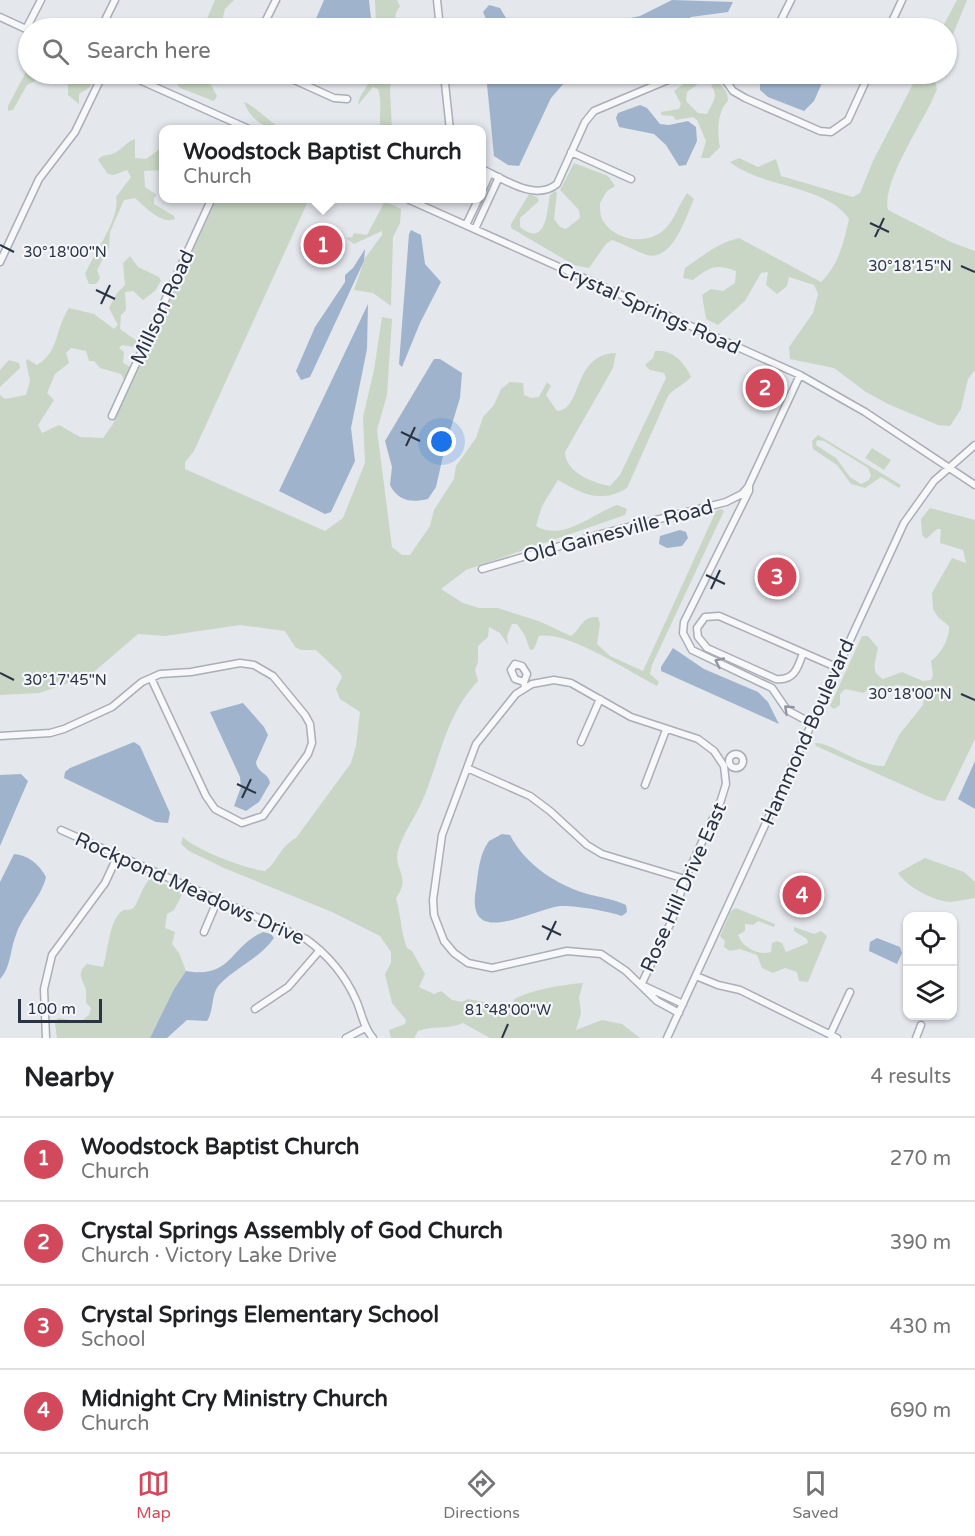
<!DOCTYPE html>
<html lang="en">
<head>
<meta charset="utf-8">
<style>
	body { margin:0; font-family:"Varela Round",sans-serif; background:#f6f6f6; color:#202124 }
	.controls { position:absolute; right:18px; bottom:18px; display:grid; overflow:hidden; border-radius:12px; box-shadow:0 2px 4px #0004 }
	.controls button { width:54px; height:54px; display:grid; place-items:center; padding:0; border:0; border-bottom:2px solid #e0e0e0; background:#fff; color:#202124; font:30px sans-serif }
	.scale { position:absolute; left:18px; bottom:15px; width:84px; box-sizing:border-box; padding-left:6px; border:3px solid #2b3445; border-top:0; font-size:16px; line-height:21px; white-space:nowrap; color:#2b3445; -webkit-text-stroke:4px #f4f6f9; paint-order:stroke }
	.you { position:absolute; left:442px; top:442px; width:21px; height:21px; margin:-15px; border:4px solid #fff; border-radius:50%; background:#1a73e8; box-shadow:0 0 0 9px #1a73e833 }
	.badge { display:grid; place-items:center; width:39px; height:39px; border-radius:50%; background:#d1495b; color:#fff; font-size:20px; font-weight:700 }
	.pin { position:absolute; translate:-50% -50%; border:3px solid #fff; box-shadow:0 2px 6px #0006 }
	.popup { position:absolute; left:159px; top:125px; width:327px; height:78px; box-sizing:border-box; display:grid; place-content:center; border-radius:12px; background:#fff; filter:drop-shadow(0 2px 4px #0005); font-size:20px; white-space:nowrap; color:#757577 }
	.popup b { font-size:22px; color:#202124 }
	.popup::after { content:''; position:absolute; left:50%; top:100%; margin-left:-12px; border:12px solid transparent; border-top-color:#fff }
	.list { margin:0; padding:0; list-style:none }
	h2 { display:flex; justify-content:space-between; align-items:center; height:78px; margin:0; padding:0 24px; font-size:26px }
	h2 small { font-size:20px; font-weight:400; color:#757577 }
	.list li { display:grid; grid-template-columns:39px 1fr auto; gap:18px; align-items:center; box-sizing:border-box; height:84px; padding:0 24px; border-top:2px solid #e0e0e0 }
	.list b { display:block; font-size:22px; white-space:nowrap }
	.list p { margin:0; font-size:20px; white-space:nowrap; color:#757577 }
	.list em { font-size:20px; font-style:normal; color:#757577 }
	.icon { flex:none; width:33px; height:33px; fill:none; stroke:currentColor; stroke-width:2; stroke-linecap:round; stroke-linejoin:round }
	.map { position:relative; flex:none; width:975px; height:1038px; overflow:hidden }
	.search { position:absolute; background:#fff; box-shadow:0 2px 4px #0004; left:18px; right:18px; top:18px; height:66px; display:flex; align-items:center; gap:15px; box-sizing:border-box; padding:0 21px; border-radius:33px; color:#757577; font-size:22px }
	.sheet { height:414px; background:#fff }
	nav { display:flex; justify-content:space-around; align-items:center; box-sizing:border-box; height:84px; border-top:2px solid #e0e0e0; background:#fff; font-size:16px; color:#757577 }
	nav a { display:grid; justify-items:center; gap:3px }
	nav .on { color:#d1495b }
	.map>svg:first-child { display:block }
</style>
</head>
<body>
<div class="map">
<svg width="975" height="1038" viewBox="0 0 975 1038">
	<rect width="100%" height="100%" fill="#e4e7ec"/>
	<path fill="#c9d6c5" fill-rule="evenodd" d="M215 0H234L225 9 220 28H203Z
		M375 0H397L400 6C394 15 394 20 399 28H376Z
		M957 0H967L947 49 946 28H942Z
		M26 72 33 75 35 81 27 85 13 110 8 111V106Z
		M65 74H97L89 88 79 94V104L68 95V85L64 82Z
		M178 74H205L217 96 214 101 180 88 177 84Z
		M372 74H393L390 89 392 129H381C378 116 383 103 378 89L373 87 358 105C358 95 370 85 372 74Z
		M697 74H712L687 92 686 101 698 113 707 114C711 104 720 96 711 86L717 80 727 93 728 101C717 111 717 133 720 147L709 158H701L706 141 697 120 693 117 676 120 673 116 661 115V112L679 109 681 104 674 91Z
		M915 80 935 82 937 89C926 119 881 181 888 210L953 243 975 251V370L968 379 961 409 950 426 938 425 888 404 866 392 834 368 790 359 789 347 813 313 818 294 814 285 789 277 787 286 777 294 766 285 768 272 761 273 745 301 718 325 706 319 702 295 711 289 723 291 735 283 736 271C716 263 709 267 693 280L683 278 685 268C702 256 718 243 739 238L821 282C838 266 844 242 849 219 827 185 762 188 730 162L739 158 758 167 776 159 781 176 853 197 860 193 873 161Z
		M244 102C254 105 270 123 283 129 265 130 250 119 244 102Z
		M135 139V158L146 159 164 146V170L144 171 145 187 157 195 154 198V204L174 216 175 219C162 225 144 206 135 198L124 200 110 232 109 248 97 270 100 278 96 284H89L85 274C93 255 121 217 116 197L131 177 127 170 114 175 108 174 98 160C103 154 105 156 112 154 122 151 125 142 135 139Z
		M574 163 608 176 615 186 607 191 600 203C600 209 600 216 603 221 616 242 648 245 665 229 674 221 679 204 687 193L694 199C686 216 673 262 647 255 635 251 624 244 612 240L606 244 589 268 574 265 511 228V224L529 194 537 197 539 201 520 218V227C547 249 547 209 550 195L555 191 557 193 554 219 560 227 566 229 580 218 579 210 560 190Z
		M217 198 309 199 194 451 185 462V469L325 531 343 518 365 463 363 417 374 370 382 317 392 319 387 395 377 430 392 547 402 555H410L430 526 434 510 454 479 456 466 476 438 483 417 494 405 501 389 510 382 523 383 524 395 531 398 539 397 547 382 551 386 546 395 557 411C583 410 572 354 616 353L613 368 565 452C565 472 593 483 610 486L620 475 666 378 664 373 650 370 645 365 653 358 655 351C672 349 684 362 691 377 683 386 675 387 668 396L627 488C600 504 583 494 558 480L542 506 536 526C563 542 592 514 617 505L627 509 625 515 466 570 441 589 463 603 479 608H498L541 622 571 636C582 628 581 616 598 617L600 624 597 644 610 656 643 671 716 511 721 509 724 511 652 665 650 674 659 682 657 686C629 672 569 631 539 636L534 649 530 650 525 636 517 624H512L507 636 508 645 500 633 489 627 488 637 478 646V662L475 670 478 681C446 715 441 755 424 797 417 815 403 832 398 851 393 869 412 877 396 898 401 916 401 932 407 948L412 951 425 974 419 987 434 994 441 991 452 1000 462 1002 468 999 489 1003 496 1011 505 1013 512 1008 514 999C535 989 561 985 583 983L579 998 581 1013 576 1030 602 1020 622 1024 640 1038H490L463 1023C449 1030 433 1025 418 1031L414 1038H391L389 1030 405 1024 406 1020 392 1003 385 974 391 963V952L380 936 332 912 224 868 189 851 181 844 183 837C196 850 246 869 265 871 278 862 279 847 296 838L351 763 356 746 360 712 340 699 336 689 342 677 340 673 316 650H301L295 647 285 631 240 625 165 636 138 634 89 676 39 693 0 695V395L5 399 26 395 30 381 26 361 27 359 37 365C59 353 56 326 69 308L94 314 114 329 118 325 109 308 117 293 125 285 123 263 130 256 138 267 159 277 161 281 155 291 143 300 133 291 125 292 126 310 121 315 120 329 137 341 134 347 122 345 119 348 124 352 123 363 130 367 125 381 121 374 100 368 94 361H89L86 351 71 348 66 353 69 363 55 374 47 393 54 400 38 425 42 433 59 425 80 437 103 438 113 424Z
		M385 201 401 209 400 223 393 237 391 306 373 293 354 290 365 258 382 235V231L354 244 346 238 352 237 354 233 367 235Z
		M9 360 19 363 20 368 0 387V370Z
		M818 435 901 485 899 488 881 477 865 488 851 484 837 465 813 449 812 441ZM817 440 824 441 868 468 871 475 869 480 861 484 850 477 836 458 816 445Z
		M872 448 891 460 884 470 865 458Z
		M930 508 975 520V739L945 801 936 800 816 746 815 743C829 741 861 767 884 766L899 735 923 705 924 699 905 686 896 685 889 688 871 686 864 693 845 689 840 694V705L834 709 830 706 862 636H868L878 648C876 661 869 671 883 679L902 672 923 681 931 680 933 675 931 661C941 654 950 638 949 626L938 617 933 609 932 593 952 558 966 563 963 550 940 543 941 529H937L926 539 922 535 921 519Z
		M925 858 964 872 975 882V898C967 899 959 901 951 902 935 902 907 887 898 873Z
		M151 878 183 893 174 910 167 914 165 928 175 932 172 944 179 953 186 971 174 989 153 1032 150 1038H57L55 1023 58 1018 80 1022 89 1015 91 1008 86 1003C86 998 87 991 85 987 81 977 77 973 87 964L103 967C108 953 109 920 122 911 126 908 131 912 135 906 140 898 143 884 151 878Z
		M736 908 775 924 774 927 758 921 753 925 745 924V931L738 935C742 947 758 956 771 952L772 943 777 941 782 943 786 952 808 943 807 939 794 931V927L814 934 821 931 827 936 808 982 799 981 797 972 785 968 773 973 762 968 757 955 740 949 730 951 724 947 725 941 720 936 731 911Z"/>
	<path fill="#9fb4cc" d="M324 0H369L372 28H312Z
		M672 0 733 2 728 12 691 17 679 28H584L640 16Z
		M489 5 500 8 512 28H490L483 12Z
		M486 74H518L519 81 526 83 532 74H572L551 98 519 166 508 165 494 156Z
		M776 74H826L814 101 804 111 768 97 760 90V82Z
		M640 105 647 108 660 124 669 125 688 121 696 127 697 141 686 165 679 166 666 145 654 134 619 127 616 118 618 113Z
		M411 230 421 235 425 264 441 282 420 323 402 367 399 364 409 234Z
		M365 249 364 261 310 377 301 380 296 371 315 327 345 282V275L353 268Z
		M368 304 367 349 351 428 355 461 331 512 325 514 279 491Z
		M434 359H440L462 373 460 398 445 447 436 487 428 499C411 503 398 501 390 485L392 467 385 441Z
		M680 530 686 532 688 538 682 546 667 548 659 544 660 536Z
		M673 648 704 669 758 692 768 702 779 724 661 671V667Z
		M243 703 264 727 268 735 256 762C257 773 269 773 270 783L259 802 246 811 234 806 241 787 240 777 210 712Z
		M134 742 140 746 170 813 168 823 156 822 64 778 65 772 70 768Z
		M975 761V809L958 799Z
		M0 775 21 774 28 781 0 846Z
		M502 834 510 835C524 862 552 882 581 892 596 897 612 898 626 905L627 912 622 916C608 911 574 905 560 906 531 910 465 950 476 889 478 874 479 854 489 841Z
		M14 854C28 855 39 864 46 877 41 898 23 914 16 935 10 949 11 968 0 979V882Z
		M263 932 271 934 274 938C260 958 237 967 221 983 210 993 215 1009 207 1021L187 1020 167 1038H150L174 989 186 971C232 979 230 946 263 932Z
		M877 938 900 947 902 953 897 964 869 951 870 942Z"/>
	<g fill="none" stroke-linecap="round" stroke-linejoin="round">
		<g stroke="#a9aeb7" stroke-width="9">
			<path id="minor" d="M437 0 440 28
				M0 17 28 30
				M101 28 115 0
				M262 28 276 0
				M777 28 791 0
				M889 28 902 0
				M26 29 41 0
				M126 74 251 130
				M281 74 334 98 347 99
				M444 74 450 130
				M721 74 733 91 745 98 820 131 831 132 848 120 869 74
				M571 152 631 179
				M482 169C504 179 535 202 557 184L585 122 594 111 682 74
				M482 191 490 173
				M405 198 800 375 865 412 975 485
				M466 225 479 198
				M475 229 499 177
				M0 262 39 179 75 132 103 74
				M800 375 749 485V491L684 622 683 633 692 650 772 688 787 710 811 723
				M112 416 212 198
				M482 569 601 534 726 502 742 494 749 486
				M803 653C798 668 794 681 776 679L707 648 698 637 697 628 705 617 719 616 836 667
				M524 682 515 679 511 670 515 664 522 666 527 674 524 682 525 687
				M0 736 50 733 64 729 112 707 142 682 160 674 191 672 240 663 254 665 273 676 305 715 310 724 312 743 308 754 263 816 242 823 215 809 206 796 151 678
				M581 742 600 699
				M729 761a7 7 0 1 1 14 0a7 7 0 1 1-14 0Z
				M467 768 530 796 550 811 587 845 602 854 685 879
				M645 785 666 730
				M61 830 306 939C328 955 345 975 356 1000 362 1013 363 1027 373 1038
				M204 932 218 899
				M696 976 718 985 740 990 837 1038
				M641 985 672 920 685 879 720 803 726 784 724 766 714 751 698 739 631 717 571 683 554 680 532 684 516 694 476 744 442 835 433 900 434 915 444 941 454 953 468 963 492 968 567 951 601 954 626 971 657 1001 679 1013
				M644 986 683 1004
				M255 1009 288 987 320 950
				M830 1035 850 992
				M46 1038 44 989 52 955 105 883 118 855
				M346 1038 365 1028
				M667 1038 904 523 934 481 975 445
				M916 1038 921 1025"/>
		</g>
		<use href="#minor" stroke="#f7f8fa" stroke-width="6"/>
	</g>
	<defs><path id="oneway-chevron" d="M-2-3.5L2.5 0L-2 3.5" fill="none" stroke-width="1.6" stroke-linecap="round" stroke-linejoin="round" transform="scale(1.5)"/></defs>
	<g stroke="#9196a0">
		<use href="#oneway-chevron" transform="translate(719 662) rotate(-155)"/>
		<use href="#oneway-chevron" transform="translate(788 709) rotate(-137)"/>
	</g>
	<path fill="none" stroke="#2b3445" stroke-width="2" d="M870 223 889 232M875 237 884 218M0 245 14 252M961 266 975 272M96 290 115 299M101 304 110 285M401 432 420 441M406 446 415 427M706 575 725 584M711 589 720 570M0 673 14 680M961 694 975 700M237 784 256 793M242 798 251 779M542 926 561 935M547 940 556 921M502 1038 508 1024"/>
	<g text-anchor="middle" stroke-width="4.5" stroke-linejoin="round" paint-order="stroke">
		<g font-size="20" fill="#2b3445" stroke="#f4f6f9">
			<text transform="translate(162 307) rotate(-65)" y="7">Millson Road</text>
			<text transform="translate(649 308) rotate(24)" y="7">Crystal Springs Road</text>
			<text transform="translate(618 531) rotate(-15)" y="7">Old Gainesville Road</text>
			<text transform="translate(807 732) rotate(-66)" y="7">Hammond Boulevard</text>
			<text transform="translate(683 887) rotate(-66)" y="7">Rose Hill Drive East</text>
			<text transform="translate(190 888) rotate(24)" y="7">Rockpond Meadows Drive</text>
		</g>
	</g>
	<g font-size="15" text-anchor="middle" fill="#2b3445" stroke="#f4f6f9" stroke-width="4.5" stroke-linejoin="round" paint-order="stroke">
		<text x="65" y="257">30°18'00"N</text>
		<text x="910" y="271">30°18'15"N</text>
		<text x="65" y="685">30°17'45"N</text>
		<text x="910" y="699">30°18'00"N</text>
		<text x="508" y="1015">81°48'00"W</text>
	</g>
</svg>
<div class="controls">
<button><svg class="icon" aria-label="locate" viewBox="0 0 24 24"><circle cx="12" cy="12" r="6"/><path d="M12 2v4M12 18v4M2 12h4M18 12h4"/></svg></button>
<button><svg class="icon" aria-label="layers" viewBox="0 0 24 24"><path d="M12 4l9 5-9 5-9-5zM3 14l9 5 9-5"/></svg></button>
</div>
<div class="scale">100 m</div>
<div class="you"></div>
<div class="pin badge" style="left:323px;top:245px">1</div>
<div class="popup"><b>Woodstock Baptist Church</b>Church</div>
<div class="pin badge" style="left:765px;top:388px">2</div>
<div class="pin badge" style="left:777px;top:577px">3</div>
<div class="pin badge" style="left:802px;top:895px">4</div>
<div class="search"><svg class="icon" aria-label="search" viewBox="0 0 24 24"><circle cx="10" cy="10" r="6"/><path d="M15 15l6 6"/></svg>Search here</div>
</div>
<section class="sheet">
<h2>Nearby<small>4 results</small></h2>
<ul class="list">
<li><span class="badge">1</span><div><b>Woodstock Baptist Church</b><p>Church</p></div><em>270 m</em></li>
<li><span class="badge">2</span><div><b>Crystal Springs Assembly of God Church</b><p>Church · Victory Lake Drive</p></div><em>390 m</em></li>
<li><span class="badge">3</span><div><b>Crystal Springs Elementary School</b><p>School</p></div><em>430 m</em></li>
<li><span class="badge">4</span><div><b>Midnight Cry Ministry Church</b><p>Church</p></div><em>690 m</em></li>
</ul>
</section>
<nav>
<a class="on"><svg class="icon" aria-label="map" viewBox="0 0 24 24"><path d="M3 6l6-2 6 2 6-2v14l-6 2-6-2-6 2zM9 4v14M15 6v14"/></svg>Map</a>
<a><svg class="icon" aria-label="directions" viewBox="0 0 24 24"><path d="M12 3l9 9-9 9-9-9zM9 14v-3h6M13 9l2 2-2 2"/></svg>Directions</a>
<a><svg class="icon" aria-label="saved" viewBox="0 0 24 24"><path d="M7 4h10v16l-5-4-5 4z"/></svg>Saved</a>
</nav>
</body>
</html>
